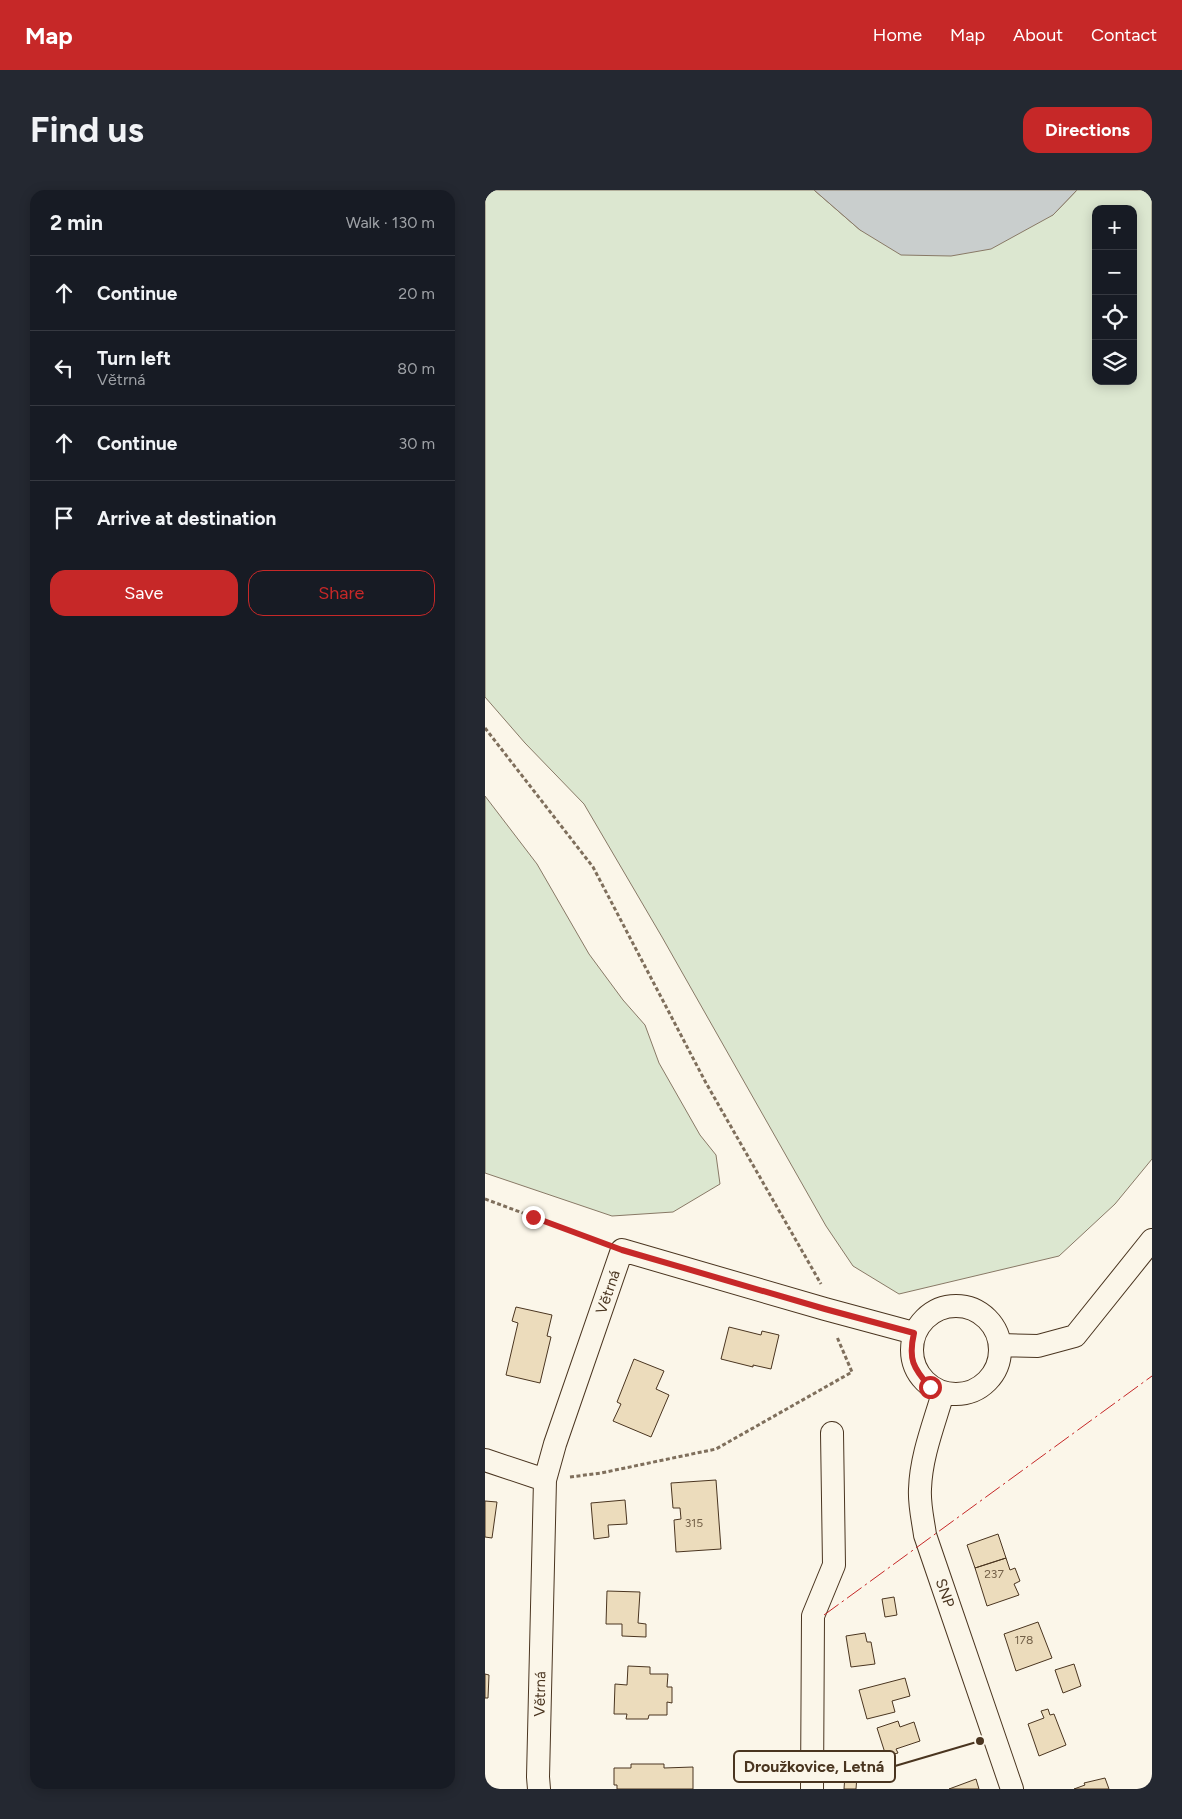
<!DOCTYPE html>
<html lang="en">
<head>
<meta charset="utf-8">
<style>
	body { margin:0; font-family:Figtree,sans-serif; background:#242831; color:#f1f3f6 }
	.controls { position:absolute; right:15px; top:15px; display:grid; overflow:hidden; border-radius:10px; box-shadow:0 2px 12px #0003 }
	.controls button { width:45px; height:45px; display:grid; place-items:center; padding:0; border:0; border-bottom:1px solid #363941; background:#171b24; color:#f1f3f6; font:25px sans-serif }
	.stop { position:absolute; width:15px; height:15px; margin:-11px; border:4px solid #c62828; border-radius:50%; background:#fff }
	.stop.end { background:#c62828; border-color:#fff; box-shadow:0 1px 5px #0008 }
	.list { margin:0; padding:0; list-style:none }
	h2 { display:flex; justify-content:space-between; align-items:center; height:65px; margin:0; padding:0 20px; font-size:21px }
	h2 small { font-size:16px; font-weight:400; color:#9ea1a6 }
	.list li { display:grid; grid-template-columns:32px 1fr auto; gap:15px; align-items:center; box-sizing:border-box; height:75px; padding:0 20px; border-top:1px solid #363941 }
	.list b { display:block; font-size:19px; white-space:nowrap }
	.list p { margin:0; font-size:16px; white-space:nowrap; color:#9ea1a6 }
	.list em { font-size:16px; font-style:normal; color:#9ea1a6 }
	.actions { display:flex; gap:10px; padding:15px 20px }
	.actions a { flex:1; padding:11px 0; border:1px solid #c62828; border-radius:15px; text-align:center; font-size:18px; color:#c62828 }
	.actions .main { background:#c62828; color:#fff }
	.icon { flex:none; width:28px; height:28px; fill:none; stroke:currentColor; stroke-width:2; stroke-linecap:round; stroke-linejoin:round }
	.map { position:relative; flex:none; width:667px; height:1599px; overflow:hidden; border-radius:15px }
	header { display:flex; align-items:center; gap:30px; box-sizing:border-box; height:70px; padding:0 25px; background:#c62828; color:#fff }
	header strong { font-size:24px }
	nav { display:flex; gap:28px; margin-inline-start:auto; font-size:18px }
	.intro { display:flex; align-items:center; justify-content:space-between; box-sizing:border-box; height:120px; padding:0 30px }
	h1 { margin:0; font-size:35px }
	.button { padding:12px 22px; border-radius:15px; background:#c62828; color:#fff; font-size:18px; font-weight:700 }
	main { display:flex; gap:30px; padding:0 30px }
	aside { flex:1; background:#171b24; border-radius:15px; box-shadow:0 2px 12px #0003 }
	.map>svg:first-child { display:block }
</style>
</head>
<body>
<header>
<strong>Map</strong>
<nav><a>Home</a><a>Map</a><a>About</a><a>Contact</a></nav>
</header>
<div class="intro"><h1>Find us</h1><a class="button">Directions</a></div>
<main>
<aside>
<h2>2 min<small>Walk · 130 m</small></h2>
<ul class="list">
<li><svg class="icon" aria-label="ahead" viewBox="0 0 24 24"><path d="M12 20V5M6 11l6-6 6 6"/></svg><div><b>Continue</b></div><em>20 m</em></li>
<li><svg class="icon" aria-label="left" viewBox="0 0 24 24"><path d="M17 20v-9H6M10 6l-5 5 5 5"/></svg><div><b>Turn left</b><p>Větrná</p></div><em>80 m</em></li>
<li><svg class="icon" aria-label="ahead" viewBox="0 0 24 24"><path d="M12 20V5M6 11l6-6 6 6"/></svg><div><b>Continue</b></div><em>30 m</em></li>
<li><svg class="icon" aria-label="arrive" viewBox="0 0 24 24"><path d="M6 21V4h12l-3 4 3 4H6"/></svg><div><b>Arrive at destination</b></div></li>
</ul>
<div class="actions"><a class="main">Save</a><a>Share</a></div>
</aside>
<div class="map">
<svg width="667" height="1599" viewBox="0 0 667 1599">
	<rect width="100%" height="100%" fill="#fbf6e9"/>
	<path fill="#dce7d0" stroke="#887966" fill-rule="evenodd" d="M0 0H329L375 40 568 25 592 0H667V969L630 1014 574 1066 414 1104 368 1076 341 1036 177 747 99 614 40 553 0 507ZM611 19H648V191H611Z
		M0 606 52 674 104 764 138 810 160 835 174 873 215 945 231 965 235 994 188 1022 127 1026 0 983Z"/>
	<path fill="#c9cecd" stroke="#887966" d="M329 0H592L568 25 506 59 466 66 416 65 375 40Z"/>
	<path fill="#ecdcbc" stroke="#4a3520" d="M31 1117 67 1125 62 1146 66 1147 55 1193 21 1185 33 1133 27 1131Z
		M244 1137 276 1145 277 1141 294 1145 286 1179 268 1175V1177L236 1169Z
		M149 1169 179 1181 171 1199 184 1205 166 1247 128 1231 136 1214 132 1212Z
		M231 1290 236 1359 191 1362 189 1330 196 1329 195 1318H188L186 1293Z
		M140 1310 142 1334 123 1335 124 1347 109 1349 106 1313Z
		M0 1311 12 1312 7 1348 0 1347Z
		M513 1344 521 1368 490 1378 482 1355Z
		M521 1368 525 1380 530 1378 535 1391 529 1394 534 1405 502 1416 490 1378Z
		M122 1401 155 1402 153 1433 161 1434V1447L137 1446V1434H121Z
		M409 1407 412 1425 400 1427 397 1409Z
		M553 1432 567 1468 531 1481 519 1444Z
		M380 1443 382 1452H386L390 1474 366 1477 361 1446Z
		M589 1474 596 1496 578 1503 570 1480Z
		M143 1476 165 1477V1484H183L182 1497H187V1513L182 1512V1525H164L163 1529H141L142 1524H129L130 1494 142 1495Z
		M0 1484 4 1485 3 1508H0Z
		M420 1488 425 1506 407 1511 410 1522 382 1529 374 1500Z
		M563 1519 565 1525 569 1524 581 1555 554 1566 543 1534 559 1528 556 1521Z
		M413 1531 415 1537 429 1532 435 1551 411 1559 413 1563 401 1566 392 1538Z
		M146 1574H179V1578L208 1577V1599H132V1595H129V1578H146Z
		M360 1585 372 1586 371 1599H359Z
		M620 1588 624 1599H589L600 1595 599 1593Z
		M491 1589 494 1599H464Z"/>
	<g fill="none" stroke-linecap="round" stroke-linejoin="round">
		<g stroke="#4a3520" stroke-width="24">
			<path id="minor" d="M427 1160a44 44 0 1 1 88 0a44 44 0 1 1-88 0Z
				M516 1155 553 1156 590 1146 667 1050
				M458 1203C449 1234 436 1266 435 1299 434 1314 438 1330 440 1345L527 1599
				M0 1270 60 1290
				M54 1599 53 1587 60 1290 70 1254 137 1060 340 1119 429 1143
				M327 1599 328 1426 349 1375 347 1243"/>
		</g>
		<path stroke="#7f6f5c" stroke-width="3" stroke-dasharray="4 2.5" stroke-linecap="butt" d="M0 538 108 677 221 893 336 1094
			M0 1009 116 1052
			M85 1287 116 1283 231 1259 367 1182 352 1147"/>
		<use href="#minor" stroke="#fbf6e9" stroke-width="22"/>
		<path stroke="#c62828" stroke-width="1" stroke-dasharray="18 4 2.5 4" stroke-linecap="butt" d="M339 1425 667 1186"/>
	</g>
	<g fill="none" stroke-linecap="round" stroke-linejoin="round">
		<path stroke="#c62828" stroke-width="6" d="M48 1027 137 1060 340 1119 429 1143C423 1169 428 1178 445 1197"/>
	</g>
	<g text-anchor="middle" stroke-width="4" stroke-linejoin="round" paint-order="stroke">
		<g font-size="12" fill="#725f47">
			<text x="209" y="1337">315</text>
			<text x="509" y="1388">237</text>
			<text x="539" y="1454">178</text>
		</g>
		<g font-size="15" fill="#4a3520" stroke="#fbf6e9">
			<text transform="translate(123 1102) rotate(-71)" y="5">Větrná</text>
			<text transform="translate(460 1403) rotate(71)" y="5">SNP</text>
			<text transform="translate(55 1504) rotate(-89)" y="5">Větrná</text>
		</g>
	</g>
	<path fill="none" stroke="#4a3520" stroke-width="2" d="M495 1551L410 1576"/>
	<circle fill="#4a3520" stroke="#fbf6e9" stroke-width="2" cx="495" cy="1551" r="5"/>
	<rect fill="#fbf6e9" stroke="#4a3520" stroke-width="2" x="249" y="1561" width="161" height="31" rx="5"/>
	<g font-size="16" text-anchor="middle" font-weight="bold" fill="#4a3520">
		<text x="329" y="1582">Droužkovice, Letná</text>
	</g>
</svg>
<div class="controls">
<button>+</button>
<button>−</button>
<button><svg class="icon" aria-label="locate" viewBox="0 0 24 24"><circle cx="12" cy="12" r="6"/><path d="M12 2v4M12 18v4M2 12h4M18 12h4"/></svg></button>
<button><svg class="icon" aria-label="layers" viewBox="0 0 24 24"><path d="M12 4l9 5-9 5-9-5zM3 14l9 5 9-5"/></svg></button>
</div>
<div class="stop" style="left:445px;top:1197px"></div>
<div class="stop end" style="left:48px;top:1027px"></div>
</div>
</main>
</body>
</html>
